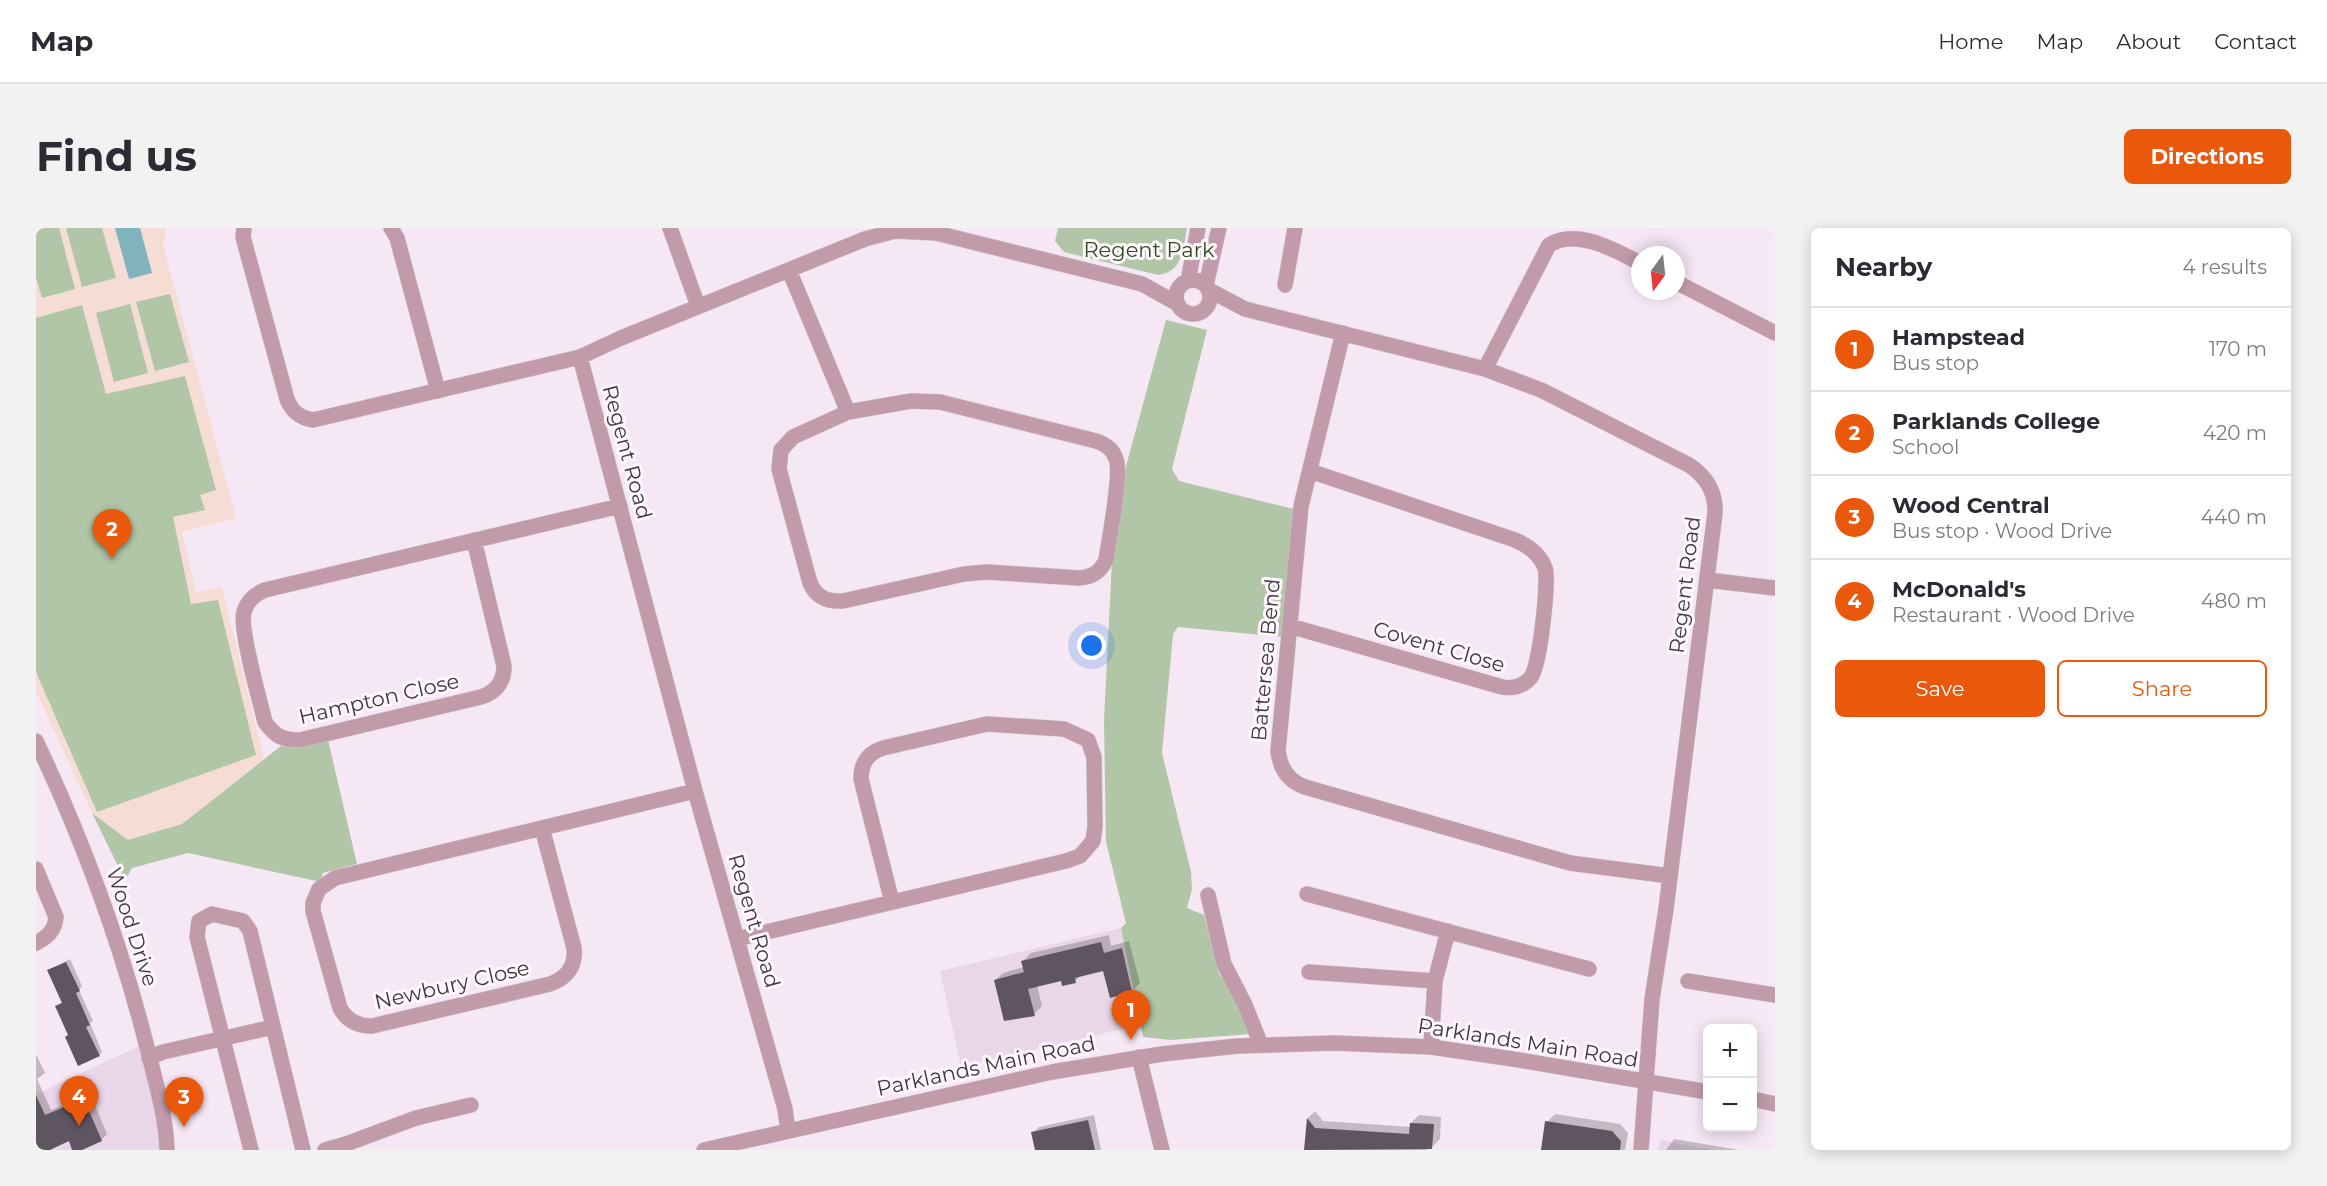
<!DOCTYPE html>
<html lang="en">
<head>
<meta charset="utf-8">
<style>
	body { margin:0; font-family:Montserrat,sans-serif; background:#f2f2f3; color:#2b2b33 }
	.controls { position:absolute; right:18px; bottom:18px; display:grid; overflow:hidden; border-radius:9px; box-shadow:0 3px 15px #0003 }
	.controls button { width:54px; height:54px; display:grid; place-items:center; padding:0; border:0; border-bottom:2px solid #e1e1e2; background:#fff; color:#2b2b33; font:30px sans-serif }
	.compass { position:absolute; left:1595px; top:18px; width:54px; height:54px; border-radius:50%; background:#fff; box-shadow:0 3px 15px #0003; rotate:195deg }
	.you { position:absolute; left:1056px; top:418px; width:21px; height:21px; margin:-15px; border:4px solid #fff; border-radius:50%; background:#1a73e8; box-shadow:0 0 0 9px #1a73e833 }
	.badge { display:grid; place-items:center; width:39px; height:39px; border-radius:50%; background:#ea580c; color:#fff; font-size:20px; font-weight:700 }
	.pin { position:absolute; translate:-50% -50px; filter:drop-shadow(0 2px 3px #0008) }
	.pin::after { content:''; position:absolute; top:32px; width:21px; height:18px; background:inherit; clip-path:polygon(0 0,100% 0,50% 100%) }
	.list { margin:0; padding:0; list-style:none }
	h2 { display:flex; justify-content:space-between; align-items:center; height:78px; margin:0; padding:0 24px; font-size:26px }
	h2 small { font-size:20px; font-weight:400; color:#7c7c81 }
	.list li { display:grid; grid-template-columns:39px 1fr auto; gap:18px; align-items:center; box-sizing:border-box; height:84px; padding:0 24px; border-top:2px solid #e1e1e2 }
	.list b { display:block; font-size:22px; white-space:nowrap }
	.list p { margin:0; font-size:20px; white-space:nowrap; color:#7c7c81 }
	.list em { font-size:20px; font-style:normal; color:#7c7c81 }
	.actions { display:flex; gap:12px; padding:18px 24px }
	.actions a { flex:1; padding:14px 0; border:2px solid #ea580c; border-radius:9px; text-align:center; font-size:21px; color:#ea580c }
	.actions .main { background:#ea580c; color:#fff }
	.map { position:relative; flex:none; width:1739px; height:922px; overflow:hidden; border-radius:9px }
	header { display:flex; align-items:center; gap:36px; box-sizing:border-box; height:84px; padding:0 30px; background:#fff; border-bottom:2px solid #e1e1e2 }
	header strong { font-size:28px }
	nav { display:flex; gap:33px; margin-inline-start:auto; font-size:21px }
	.intro { display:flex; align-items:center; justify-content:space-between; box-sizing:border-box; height:144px; padding:0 36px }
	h1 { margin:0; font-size:42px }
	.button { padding:15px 27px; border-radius:9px; background:#ea580c; color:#fff; font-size:21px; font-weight:700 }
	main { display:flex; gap:36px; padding:0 36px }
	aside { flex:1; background:#fff; border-radius:9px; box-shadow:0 3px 15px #0003 }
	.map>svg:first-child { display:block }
</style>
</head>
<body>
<header>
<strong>Map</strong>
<nav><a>Home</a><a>Map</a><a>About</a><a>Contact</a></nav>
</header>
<div class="intro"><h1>Find us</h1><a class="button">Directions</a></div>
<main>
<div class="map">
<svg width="1739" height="922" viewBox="0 0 1739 922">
	<rect width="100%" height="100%" fill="#f5e7f4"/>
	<path fill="#e9d6e8" d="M1085 700 1104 797 925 838 904 743Z
		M110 815 131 922H0V866Z
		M1624 912 1677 922H1622Z"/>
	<path fill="#f5dcd4" d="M0 0H130L127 17 200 290 146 304 160 364 186 359 228 531 146 596 92 612 56 585 0 463Z"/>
	<path fill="#b1c6a6" d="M0 0H23L39 61 6 70 0 50Z
		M30 0H66L80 50 46 59Z
		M1022 0H1151C1147 21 1147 44 1122 47L1028 24 1019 13Z
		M134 66 153 134 119 143 100 74Z
		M94 76 112 145 78 154 60 85Z
		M46 77 70 166 149 148 180 262 164 267 169 282 137 289 155 376 182 372 220 527 61 584 0 444V90Z
		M1130 92 1171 102 1136 241 1143 253 1258 281 1247 409 1142 399 1137 406 1126 525 1155 644 1156 661 1151 680 1168 687 1183 746 1198 765 1215 806 1135 812 1107 809 1085 700 1090 695 1070 614 1068 493 1076 333 1087 249Z
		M292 512 321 636 287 645 285 654 152 625 96 640 89 652 56 585 92 612 146 596 245 518 261 520Z"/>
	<path fill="#81b3bf" d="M79 0H104L116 45 93 51Z"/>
	<path fill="#0003" d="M1073 707 1075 718 1093 713 1104 755 1096 763 1068 741 1046 746 1039 753 1026 751 1001 757 1006 778 998 786 959 753 967 745 988 739 987 733 995 725Z
		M34 731 46 758 43 762 57 793 54 795 66 824 63 827 33 806 21 778 27 774 12 743Z
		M0 826 9 845 1 851 15 882 54 866 71 906 65 912 42 922H38L33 911 11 922H0Z
		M1279 883 1287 893 1375 899V895L1383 887 1405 889 1404 911 1396 919H1391L1390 922H1270L1272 890Z
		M1519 886 1584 896 1592 905 1589 922H1506L1511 894Z
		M1058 887 1065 922H1000L997 905 1003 899Z
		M1638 911 1703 922H1630Z"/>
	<path fill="#5e5561" d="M1065 714 1068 725 1086 720 1096 764 1074 770 1067 743 1039 750 1040 755 1026 758 1025 753 992 761 999 788 968 793 958 752 988 744 985 733Z
		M30 734 44 763 40 765 54 797 50 799 64 828 42 838 29 809 32 807 19 778 26 775 11 742Z
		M0 867 9 887 48 871 66 913 46 922H36L33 913 14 922H0Z
		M1271 890 1279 900 1373 906 1374 895 1398 896 1396 921 1268 922Z
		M1052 892 1059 922H999L995 904Z
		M1509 893 1576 903 1585 913 1584 922H1505Z"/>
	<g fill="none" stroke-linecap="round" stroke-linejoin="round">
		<g stroke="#d0c4d0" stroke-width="16">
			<path id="minor" d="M208 0 207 9 251 171C256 184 264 190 277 192L544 129 585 110 829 11 859 3 900 5 1106 56 1142 76
				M355 0 361 10 402 163
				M634 0 662 78
				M753 42 812 184
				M1140 69a17 17 0 1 1 34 0a17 17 0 1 1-34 0Z
				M1152 53 1162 0
				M1640 54 1739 105
				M1170 57 1183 0
				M1249 57 1259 0
				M1173 62 1209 81 1449 141 1505 162 1653 237C1671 249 1680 264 1679 285L1630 681 1616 771 1605 922
				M1307 105 1265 278 1242 523C1244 540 1252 553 1269 559L1520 631 1534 635 1634 648
				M544 129 659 563 749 881 752 903
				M1449 141 1513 17C1540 0 1577 21 1604 35
				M875 173 904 174 1060 213C1069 216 1077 221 1080 231 1086 246 1073 312 1070 332 1064 344 1057 349 1043 350L951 344 928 346 807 373C791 374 780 369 774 355L743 241 745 222 757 209 812 184Z
				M438 312 468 438C468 454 460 464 445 469L264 512C246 512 239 508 229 494 224 473 203 400 208 384 211 373 219 366 229 362L584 278
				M1671 352 1739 360
				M1254 398 1466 459C1477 461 1488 458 1495 449 1504 438 1513 353 1509 340 1504 326 1493 318 1479 312L1274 243
				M506 600 538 720C540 738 531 750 514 756L336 798C322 798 311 793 304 780L277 683V675L283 661 299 650 659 563
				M0 641 20 689C19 702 12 709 0 715
				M1271 666 1553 741
				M1172 667 1188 736 1209 777 1225 817
				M701 711 1030 633 1044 628 1057 613 1059 599 1058 529 1052 512 1028 501 951 496 847 520C832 525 825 535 825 551L856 674
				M1273 744 1399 753
				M1652 753 1739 767
				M1395 819 1399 753 1412 703
				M1103 829 1126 922
				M113 830 127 824 237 799
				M215 922 161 709 163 693 176 686 207 693 214 703 267 922
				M289 922 310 916 380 890 435 877"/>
		</g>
		<g stroke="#d0c4d0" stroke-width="16">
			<path id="tertiary" d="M0 513C47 612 84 713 111 819 119 853 130 887 131 922
				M1716 871 1739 876
				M668 922 1016 844 1126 826 1202 818 1298 815 1395 819 1477 831 1672 864"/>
		</g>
		<use href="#minor" stroke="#c29bab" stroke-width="15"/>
		<use href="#tertiary" stroke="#c29bab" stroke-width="15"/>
	</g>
	<g text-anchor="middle" stroke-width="6" stroke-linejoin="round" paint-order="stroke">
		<g font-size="21" fill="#2e4d1b" stroke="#fff6fe">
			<text x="1113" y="29">Regent Park</text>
		</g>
		<g font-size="21" fill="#3e393e" stroke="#fff6fe">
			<text transform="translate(591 224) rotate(75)" y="7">Regent Road</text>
			<text transform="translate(1649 357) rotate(-83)" y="7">Regent Road</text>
			<text transform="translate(1403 419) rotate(16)" y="7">Covent Close</text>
			<text transform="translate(1230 432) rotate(-85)" y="7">Battersea Bend</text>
			<text transform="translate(343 471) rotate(-13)" y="7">Hampton Close</text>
			<text transform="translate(718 693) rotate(74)" y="7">Regent Road</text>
			<text transform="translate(96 699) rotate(72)" y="7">Wood Drive</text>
			<text transform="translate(416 757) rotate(-13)" y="7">Newbury Close</text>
			<text transform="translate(1492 815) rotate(9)" y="7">Parklands Main Road</text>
			<text transform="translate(950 838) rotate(-12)" y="7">Parklands Main Road</text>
		</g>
	</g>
</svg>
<div class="controls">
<button>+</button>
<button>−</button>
</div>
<svg class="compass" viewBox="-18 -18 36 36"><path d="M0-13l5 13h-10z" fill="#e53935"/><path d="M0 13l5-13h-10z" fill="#7c7c81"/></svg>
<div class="you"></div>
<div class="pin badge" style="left:1095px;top:812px">1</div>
<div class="pin badge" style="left:76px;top:331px">2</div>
<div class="pin badge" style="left:148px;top:899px">3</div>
<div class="pin badge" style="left:43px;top:898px">4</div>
</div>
<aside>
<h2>Nearby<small>4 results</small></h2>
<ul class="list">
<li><span class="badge">1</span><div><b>Hampstead</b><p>Bus stop</p></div><em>170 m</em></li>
<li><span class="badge">2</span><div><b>Parklands College</b><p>School</p></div><em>420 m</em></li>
<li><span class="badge">3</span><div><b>Wood Central</b><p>Bus stop · Wood Drive</p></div><em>440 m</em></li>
<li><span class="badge">4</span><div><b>McDonald's</b><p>Restaurant · Wood Drive</p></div><em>480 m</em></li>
</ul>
<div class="actions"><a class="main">Save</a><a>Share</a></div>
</aside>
</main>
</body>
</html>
